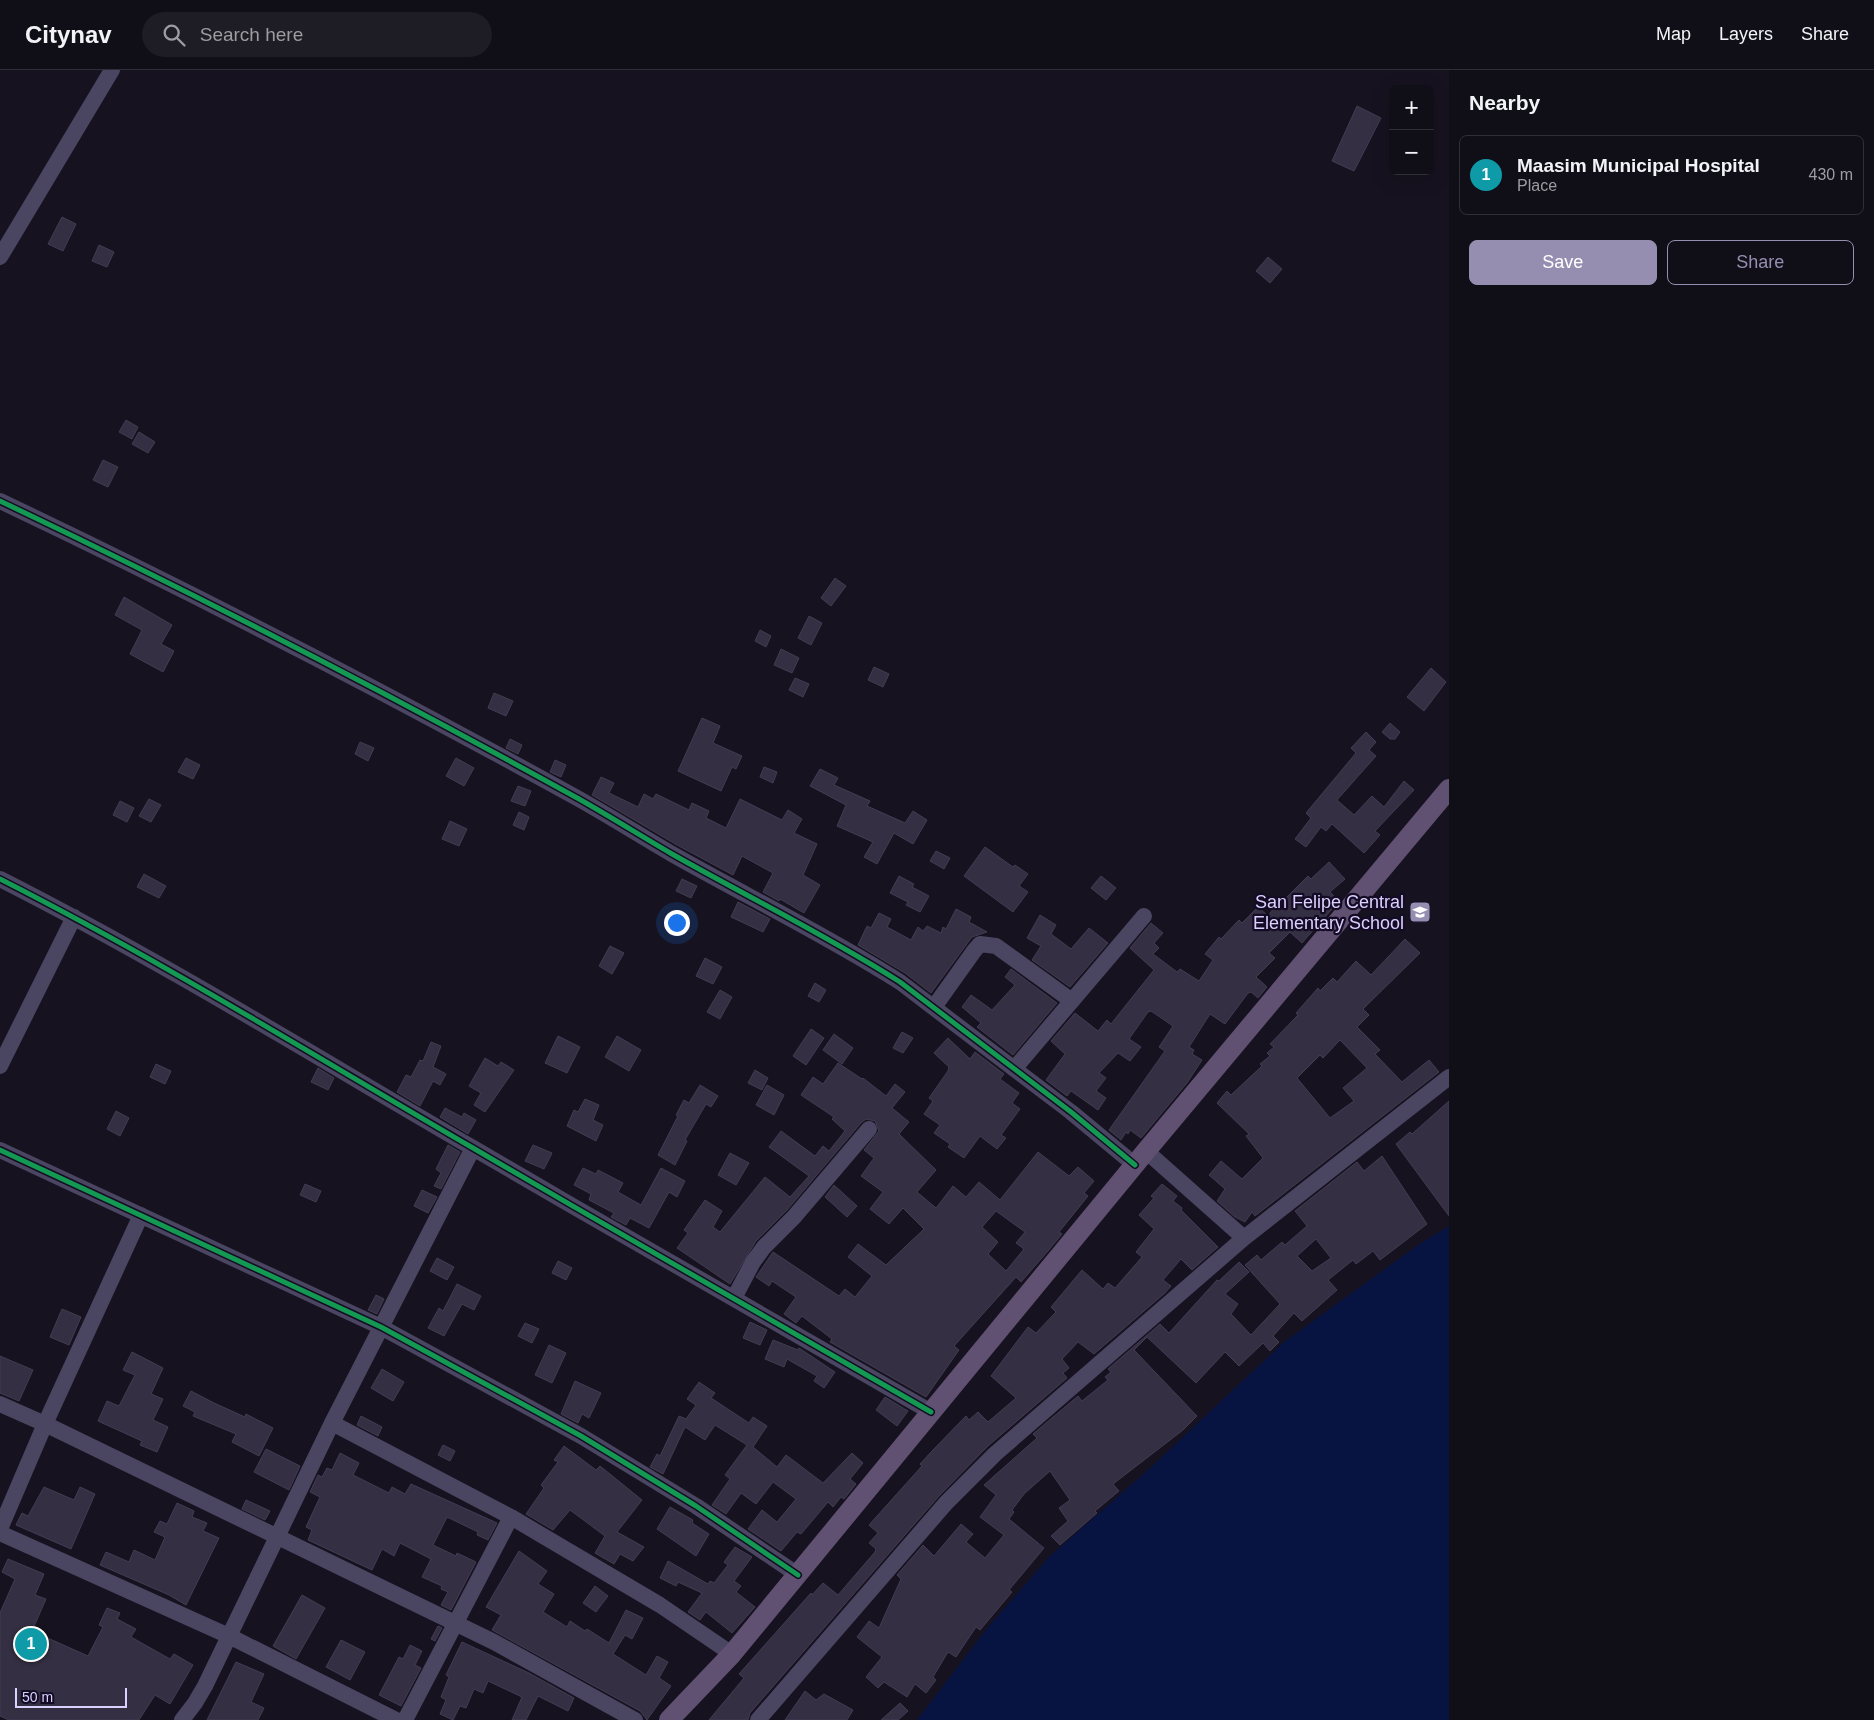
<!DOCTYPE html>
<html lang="en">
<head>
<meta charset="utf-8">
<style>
	body { margin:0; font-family:Arial,sans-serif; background:#1e1c24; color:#f1f3f6 }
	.controls { position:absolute; right:15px; top:15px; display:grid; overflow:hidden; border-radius:8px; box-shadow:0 5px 20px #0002 }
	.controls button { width:45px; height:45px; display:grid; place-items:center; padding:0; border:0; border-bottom:1px solid #302e36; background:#100e17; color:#f1f3f6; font:25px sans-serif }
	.scale { position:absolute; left:15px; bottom:12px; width:112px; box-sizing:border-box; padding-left:5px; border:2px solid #dbd0ff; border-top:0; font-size:14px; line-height:18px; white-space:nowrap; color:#dbd0ff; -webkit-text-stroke:4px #140c25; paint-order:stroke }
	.you { position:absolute; left:676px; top:852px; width:18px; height:18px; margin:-12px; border:4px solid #fff; border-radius:50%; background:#1a73e8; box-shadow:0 0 0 8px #1a73e833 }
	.badge { display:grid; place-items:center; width:32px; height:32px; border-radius:50%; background:#968eb1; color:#fff; font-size:16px; font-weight:700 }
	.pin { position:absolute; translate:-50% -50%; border:2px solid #fff; box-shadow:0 1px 5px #0006 }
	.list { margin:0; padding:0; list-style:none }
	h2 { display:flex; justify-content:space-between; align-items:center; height:65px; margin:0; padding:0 20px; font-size:21px }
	h2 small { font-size:16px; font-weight:400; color:#9c9ca1 }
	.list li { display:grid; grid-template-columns:32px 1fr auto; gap:15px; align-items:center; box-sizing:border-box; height:80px; margin:0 10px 10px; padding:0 10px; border:1px solid #302e36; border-radius:8px }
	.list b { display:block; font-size:19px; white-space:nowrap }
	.list p { margin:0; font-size:16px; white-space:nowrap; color:#9c9ca1 }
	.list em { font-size:16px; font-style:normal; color:#9c9ca1 }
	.actions { display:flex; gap:10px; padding:15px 20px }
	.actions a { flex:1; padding:11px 0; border:1px solid #968eb1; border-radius:8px; text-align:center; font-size:18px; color:#968eb1 }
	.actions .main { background:#968eb1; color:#fff }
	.icon { flex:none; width:28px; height:28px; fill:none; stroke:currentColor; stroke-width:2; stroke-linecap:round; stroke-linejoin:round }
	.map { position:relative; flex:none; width:1449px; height:1650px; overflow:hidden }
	header { display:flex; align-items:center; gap:30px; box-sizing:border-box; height:70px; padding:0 25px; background:#100e17; border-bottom:1px solid #302e36 }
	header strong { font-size:24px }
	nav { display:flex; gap:28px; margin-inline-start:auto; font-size:18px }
	.search { width:350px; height:45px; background:#1e1c24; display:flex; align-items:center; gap:12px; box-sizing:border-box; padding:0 18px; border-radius:28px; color:#9c9ca1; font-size:19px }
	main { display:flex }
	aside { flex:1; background:#100e17 }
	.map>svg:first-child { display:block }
</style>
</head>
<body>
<header>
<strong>Citynav</strong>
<div class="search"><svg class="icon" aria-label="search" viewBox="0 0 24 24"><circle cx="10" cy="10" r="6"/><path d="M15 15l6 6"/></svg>Search here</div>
<nav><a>Map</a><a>Layers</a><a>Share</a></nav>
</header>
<main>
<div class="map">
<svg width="1449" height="1650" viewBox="0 0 1449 1650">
	<rect width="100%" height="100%" fill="#16121f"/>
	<path fill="#071442" d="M1449 1156V1650H917L989 1556 1050 1486 1148 1400 1284 1272 1418 1175Z"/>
	<path fill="#342f42" stroke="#433c54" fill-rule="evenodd" d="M1357 36 1381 48 1354 101 1332 91Z
		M62 147 76 154 63 181 48 174Z
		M99 175 114 182 107 197 92 191Z
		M1268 187 1282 199 1270 213 1256 201Z
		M126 350 138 357 132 369 119 362Z
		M139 362 155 372 148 383 132 374Z
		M103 390 118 397 108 417 93 410Z
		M835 508 846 516 831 536 821 528Z
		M124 527 172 555 161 574 174 581 163 602 130 584 142 560 115 545Z
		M809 546 822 553 811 575 798 568Z
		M760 560 771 566 766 577 755 571Z
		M781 579 799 588 792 603 774 595Z
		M874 597 889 604 883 617 868 610Z
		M1431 598 1446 612 1424 641 1407 627Z
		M795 608 809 614 803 627 789 620Z
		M494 623 513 631 506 646 488 638Z
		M702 648 720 656 713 673 742 686 736 699 732 697 721 721 678 701Z
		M1390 653 1400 662 1395 669H1390L1382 662Z
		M1366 662 1376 672 1369 680 1376 686 1337 730 1354 745 1372 726 1384 737 1404 711 1414 720 1375 761 1380 765 1364 783 1332 754 1326 761 1321 757 1306 777 1295 769 1311 748 1306 743 1356 683 1351 678Z
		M510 669 522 675 518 684 506 678Z
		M360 672 374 678 368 691 355 684Z
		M186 688 200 695 193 709 178 702Z
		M456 688 474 698 464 716 446 706Z
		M555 690 566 695 561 707 550 702Z
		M764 697 777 702 773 713 760 707Z
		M820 699 838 708 834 715 870 731 867 736 905 753 913 741 927 750 913 774 894 763 877 794 864 787 873 772 837 756 846 735 810 716Z
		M601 707 614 713 609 723 638 737 644 724 653 729 656 724 689 740 692 733 709 741 706 748 726 758 740 729 782 750 788 740 802 749 794 763 817 774 803 805 820 815 804 843 780 829 779 831 763 822 773 803 742 786 733 805 677 775 592 725Z
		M518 716 531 721 525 736 511 731Z
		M149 729 161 735 151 752 139 746Z
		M120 731 134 738 127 752 113 745Z
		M519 742 529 747 524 760 513 755Z
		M450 751 467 759 459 776 442 769Z
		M985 777 1013 797 1015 795 1028 804 1019 816 1028 822 1013 842 964 806Z
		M936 781 950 788 944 799 930 791Z
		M1329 792 1345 809 1330 822 1339 831 1302 873 1290 862 1269 883 1275 888 1256 907 1267 917 1258 928 1251 922 1248 923 1225 954 1210 944 1189 977 1194 980 1192 984 1202 990 1187 1013 1141 1068 1130 1060 1128 1064 1126 1062 1121 1070 1109 1060 1165 981 1159 977 1173 956 1151 941 1148 942 1129 969 1141 977 1130 991 1118 983 1099 1003 1106 1008 1096 1021 1106 1028 1098 1040 1071 1021 1067 1026 1046 1010 1065 984 1051 971 1075 943 1098 961 1107 950 1111 954 1154 900 1130 878 1151 853 1163 863 1154 873 1159 878 1153 884 1177 902 1180 899 1199 911 1213 890 1205 884 1219 867 1221 869 1239 850 1242 853 1258 837 1268 846 1282 827 1285 829 1308 806 1311 809Z
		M144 804 166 816 159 828 137 817Z
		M899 806 914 814 912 817 929 826 920 842 906 835 908 832 890 823Z
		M1101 806 1116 818 1106 830 1091 818Z
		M682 809 697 816 691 828 676 821Z
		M738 832 770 849 763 862 731 847Z
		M956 839 971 847 969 852 987 862 972 867 931 923 905 903 858 875 867 856 871 858 879 843 891 849 887 857 911 870 918 857 923 861 927 856 941 863 943 857 946 859Z
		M1040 845 1056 855 1051 864 1071 879 1089 858 1108 873 1070 917 1032 890 1041 876 1027 868Z
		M1405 869 1420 883 1363 939 1369 945 1357 957 1380 980 1375 984 1402 1012 1429 990 1439 1002 1255 1146 1252 1142 1245 1152 1235 1147 1217 1131 1225 1119 1209 1105 1221 1091 1242 1109 1263 1088 1246 1066 1249 1064 1217 1033 1227 1021 1231 1025 1262 996 1260 994 1270 986 1267 983 1274 977 1270 974 1298 945 1296 943 1318 918 1320 921 1333 908 1337 912 1356 891 1371 905ZM1340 970 1367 998 1343 1018 1354 1031 1330 1048 1297 1008 1320 985 1323 988Z
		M610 876 624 883 612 904 599 896Z
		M705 888 722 897 713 914 696 906Z
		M1011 899 1057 933 1013 985 977 957 981 953 962 937 971 925 992 940 1015 915 1005 907Z
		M815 913 826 920 819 932 808 926Z
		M720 920 732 927 720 949 707 942Z
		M811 959 824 968 806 995 793 986Z
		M902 962 913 968 903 983 893 978Z
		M834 964 853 978 842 994 823 980Z
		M558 966 580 977 567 1003 545 993Z
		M617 966 641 980 629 1001 605 987Z
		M948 968 970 989 975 982 1004 1004 1000 1009 1019 1023 1012 1033 1020 1039 1001 1065 1006 1068 997 1079 980 1066 964 1088 948 1077 950 1074 934 1063 940 1055 924 1044 933 1031 929 1028 948 1001 949 997 934 983Z
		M431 972 441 976 433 997 446 1004 440 1015 433 1011 420 1036 397 1022 406 1005 411 1007 420 990 423 991Z
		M485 988 498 996 501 992 514 1000 485 1042 474 1035 481 1023 469 1016Z
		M838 993 862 1009 863 1008 886 1026 895 1014 905 1022 892 1038 909 1052 899 1064 936 1100 917 1122 936 1138 953 1116 966 1127 979 1112 1000 1130 1038 1082 1069 1106 1078 1097 1094 1111 1084 1123 1088 1126 1059 1162 1062 1164 1048 1181 1021 1212 1016 1207 954 1276 959 1280 926 1327 830 1272 832 1269 802 1246 796 1253 784 1244 796 1227 772 1211 769 1216 756 1207 773 1182 839 1226 845 1219 855 1227 872 1206 848 1187 858 1174 886 1195 924 1159 903 1138 889 1154 870 1139 883 1122 861 1106 874 1088 864 1080 879 1061 875 1051 866 1049 861 1053 787 1140 756 1171 730 1214 677 1178 688 1163 684 1160 705 1130 722 1141 713 1157 720 1162 765 1107 790 1127 809 1106 769 1077 781 1061 815 1086 823 1076 829 1081 845 1061 832 1049 834 1047 801 1025 813 1007 823 1014ZM996 1141 1025 1162 1016 1173 1024 1179 1006 1201 988 1184 998 1172 982 1157Z
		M156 994 171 1001 165 1014 150 1007Z
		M318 998 334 1008 328 1020 311 1012Z
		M755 1000 768 1008 762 1020 748 1013Z
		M700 1015 718 1026 711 1037 706 1034 685 1070 687 1071 675 1095 658 1085 678 1046 676 1045 684 1030 689 1033Z
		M767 1015 784 1025 774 1045 756 1035Z
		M585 1029 599 1035 593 1050 603 1055 596 1071 567 1056 574 1040 578 1042Z
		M1449 1031V1146L1396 1074 1410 1062 1412 1064Z
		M445 1038 462 1047 464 1043 476 1050 468 1064 440 1047Z
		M116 1041 129 1048 120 1066 107 1059Z
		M448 1075 460 1082 441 1119 434 1116 441 1103 436 1099Z
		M533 1075 552 1083 544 1099 525 1091Z
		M730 1083 749 1093 736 1115 718 1105Z
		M1382 1086 1427 1154 1380 1190 1373 1181 1356 1194 1353 1190 1328 1210 1337 1220 1302 1251 1294 1243 1273 1266 1279 1272 1270 1281 1263 1273 1239 1296 1225 1282 1196 1313 1147 1267 1134 1280 1197 1346 1183 1360 1113 1414 1119 1421 1095 1441 1097 1443 1060 1475 1051 1466 1068 1451 1059 1438 1070 1430 1050 1401 1024 1424 1012 1440 1014 1442 1009 1449 1044 1478 1009 1520 1012 1522 980 1560 976 1557 956 1587 948 1582 933 1607 936 1610 926 1623 915 1614 907 1627 884 1612 878 1618 866 1607 882 1587 857 1567 869 1551 879 1558 901 1509 897 1505 923 1475 934 1486 961 1454 973 1464 966 1472 985 1488 1004 1465 980 1447 996 1425 984 1415 1037 1368 1033 1364 1078 1326 1082 1331 1108 1310 1105 1307 1111 1302 1108 1299 1160 1254 1169 1263 1217 1210 1219 1211 1239 1192 1249 1202 1225 1224 1238 1234 1231 1244 1251 1265 1280 1234 1245 1195 1257 1185 1261 1190 1282 1172 1285 1175 1307 1156 1295 1141 1357 1092 1364 1101ZM1316 1169 1331 1188 1312 1201 1297 1186Z
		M583 1098 596 1104 598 1100 623 1113 618 1122 641 1135 661 1098 685 1111 677 1127 669 1122 649 1158 630 1148 626 1155 611 1147 614 1143 589 1130 591 1124 574 1115Z
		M305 1114 321 1121 316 1132 300 1125Z
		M1162 1114 1177 1126 1173 1131 1182 1138 1181 1140 1218 1177 1192 1200 1181 1189 1163 1210 1171 1216 1165 1223 1094 1284 1078 1272 1062 1289 1069 1298 1063 1303 1067 1308 988 1376 939 1426 750 1643 748 1650H709L744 1608 739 1604 811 1523 812 1525 823 1513 838 1525 875 1482 876 1479 869 1473 878 1463 869 1455 922 1396 920 1394 933 1380 966 1346 969 1350 978 1342 988 1352 1016 1328 991 1306 1028 1257 1036 1263 1056 1242 1051 1237 1082 1200 1103 1219 1108 1213 1115 1218 1142 1187 1136 1182 1154 1159 1139 1145 1154 1128 1151 1126Z
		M834 1115 857 1136 847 1147 825 1127Z
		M422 1120 437 1127 428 1143 414 1136Z
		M437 1188 454 1197 447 1210 430 1201Z
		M558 1191 572 1198 566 1210 552 1203Z
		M457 1214 481 1226 474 1240 462 1234 444 1266 428 1258 439 1238 443 1241Z
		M376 1225 384 1229 377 1244 368 1240Z
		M62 1239 81 1247 69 1275 50 1267Z
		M750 1252 767 1260 760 1275 743 1268Z
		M525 1253 539 1259 532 1273 518 1266Z
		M773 1270 798 1280 799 1278 835 1302 824 1318 814 1311 817 1306 787 1289 784 1297 765 1289Z
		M549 1275 566 1283 552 1313 535 1305Z
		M132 1282 163 1298 151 1324 163 1329 153 1350 168 1357 157 1382 140 1375 142 1371 98 1351 107 1331 119 1336 135 1305 123 1300Z
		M0 1286 33 1300 19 1331 0 1323Z
		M382 1299 404 1312 393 1331 371 1318Z
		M575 1311 601 1323 589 1348 582 1344 578 1353 561 1344Z
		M699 1312 715 1323 711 1328 749 1353 753 1347 767 1356 753 1377 777 1397 786 1385 823 1413 852 1383 863 1393 850 1409 856 1414 844 1429 841 1427 833 1437 828 1432 801 1464 797 1462 781 1481 748 1459 762 1440 777 1452 796 1429 773 1412 756 1434 741 1423 726 1444 712 1435 730 1409 725 1405 747 1375 715 1355 705 1370 685 1357 663 1404 650 1397 657 1384 660 1386 679 1346 686 1349 696 1335 687 1329Z
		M191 1321 214 1333 245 1347 246 1344 273 1358 259 1386 232 1372 236 1364 193 1346 195 1342 183 1336Z
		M885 1327 908 1341 897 1356 876 1340Z
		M361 1346 382 1357 378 1366 357 1355Z
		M443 1375 455 1381 450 1391 438 1385Z
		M564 1376 596 1400 600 1396 642 1430 617 1462 644 1477 633 1491 620 1484 614 1494 595 1483 605 1466 570 1440 553 1460 526 1444 544 1418 541 1415 558 1392 554 1390Z
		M266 1379 300 1396 289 1420 254 1402Z
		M340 1383 359 1393 353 1405 389 1423 392 1417 405 1424 411 1414 497 1453 488 1470 477 1465 478 1462 447 1447 433 1475 456 1486 457 1483 476 1492 451 1540 441 1535 448 1522 441 1519 442 1516 422 1507 431 1489 400 1473 394 1486 382 1479 372 1500 308 1470 312 1460 306 1457 320 1427 310 1422 318 1405 322 1407 327 1398 332 1400Z
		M44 1417 74 1430 80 1417 95 1424 71 1479 16 1455 22 1443 28 1446Z
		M246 1430 270 1441 265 1450 242 1439Z
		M177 1433 194 1441 192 1447 207 1453 203 1461 219 1468 186 1535 169 1525 100 1495 106 1482 129 1492 134 1480 155 1490 165 1467 154 1462 160 1451 167 1454Z
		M670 1437 693 1450 692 1453 709 1464 696 1486 657 1459Z
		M735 1477 752 1487 734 1511 741 1516 736 1522 755 1537 732 1563 706 1542 700 1550 688 1542 702 1523 678 1512 676 1516 660 1508 668 1491 708 1514 710 1511 714 1513 728 1495 724 1492Z
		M519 1481 547 1501 538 1514 554 1524 543 1542 567 1557 570 1551 585 1561 587 1559 609 1573 626 1540 643 1548 632 1569 625 1565 613 1584 646 1605 657 1586 668 1592 659 1608 671 1616 647 1650 640 1641 492 1560 501 1545 486 1537Z
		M8 1489 44 1504 35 1525 46 1529 32 1561 88 1586 103 1557 99 1555 107 1538 120 1543 117 1549 136 1559 131 1567 170 1589 174 1584 193 1595 170 1634 155 1625 139 1650H9L0 1646V1543L15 1509 2 1502Z
		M595 1516 608 1526 596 1542 583 1533Z
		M302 1525 325 1538 296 1589 273 1576Z
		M438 1556 442 1558 435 1571 431 1569Z
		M341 1570 365 1582 350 1610 326 1597Z
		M462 1572 529 1603 574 1628 568 1641 538 1626 526 1650H512L522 1627 488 1611 483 1623 474 1619 466 1638 460 1636 453 1650 440 1644 446 1630 441 1627 449 1607 446 1605Z
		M410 1575 422 1581 415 1595 421 1598 401 1636 379 1625 399 1587 403 1589Z
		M236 1592 264 1604 251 1632 264 1638 258 1650H207Z
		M805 1621 816 1630 824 1624 853 1640 847 1650H785Z
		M900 1633 908 1641 898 1650H881Z"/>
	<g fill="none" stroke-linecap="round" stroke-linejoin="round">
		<path stroke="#4a4561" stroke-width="16" d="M0 187 112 0
			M0 431C196 524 389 624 579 729 611 747 641 766 672 784 748 827 826 865 900 912L1071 1042 1135 1095
			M0 809C162 891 316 987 473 1078 625 1167 778 1254 931 1342
			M934 937 974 881 980 874 996 876 1072 931
			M0 996 74 847
			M1014 999 1144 846
			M0 1080 381 1257 581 1366 696 1436 798 1505
			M1146 1081 1244 1168
			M734 1228 753 1192 764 1177 794 1147 869 1059
			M0 1334 45 1354 141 1145
			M332 1353 511 1447 660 1535 732 1584
			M0 1459 45 1354 494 1572 635 1650
			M0 1463 229 1566 396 1650
			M182 1650 195 1633 205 1616 332 1353 473 1078
			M405 1650 511 1447
			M758 1650 946 1433 995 1384 1244 1168 1449 1007"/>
		<path stroke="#605071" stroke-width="20" d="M669 1650 732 1584 1146 1081 1449 719"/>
		<g stroke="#140c25" stroke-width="8">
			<path id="cycleway" d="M0 431C196 524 389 624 579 729 611 747 641 766 672 784 748 827 826 865 900 912L1071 1042 1135 1095
				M0 809C162 891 316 987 473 1078 625 1167 778 1254 931 1342
				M0 1080 381 1257 581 1366 696 1436 798 1505"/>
		</g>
		<use href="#cycleway" stroke="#139951" stroke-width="5"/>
	</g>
	<defs>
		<g id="school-square" transform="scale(1.125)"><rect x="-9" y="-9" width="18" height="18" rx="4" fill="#968eb1" stroke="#140c25"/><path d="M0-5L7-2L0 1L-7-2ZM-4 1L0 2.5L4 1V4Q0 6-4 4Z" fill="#fff"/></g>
	</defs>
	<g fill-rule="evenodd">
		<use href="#school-square" x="1420" y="842"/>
	</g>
	<g text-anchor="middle" stroke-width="4.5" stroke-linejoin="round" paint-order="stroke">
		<g font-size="18" fill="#dbd0ff" stroke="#140c25" text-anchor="end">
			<text x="1404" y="838">San Felipe Central<tspan x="1404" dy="21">Elementary School</tspan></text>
		</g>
	</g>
</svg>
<div class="controls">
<button>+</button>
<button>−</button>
</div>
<div class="scale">50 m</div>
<div class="you"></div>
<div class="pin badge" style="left:31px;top:1574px;background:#0f9aa8">1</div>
</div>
<aside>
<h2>Nearby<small></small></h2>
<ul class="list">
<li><span class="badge" style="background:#0f9aa8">1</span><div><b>Maasim Municipal Hospital</b><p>Place</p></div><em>430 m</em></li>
</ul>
<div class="actions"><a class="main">Save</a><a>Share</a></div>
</aside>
</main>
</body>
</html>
